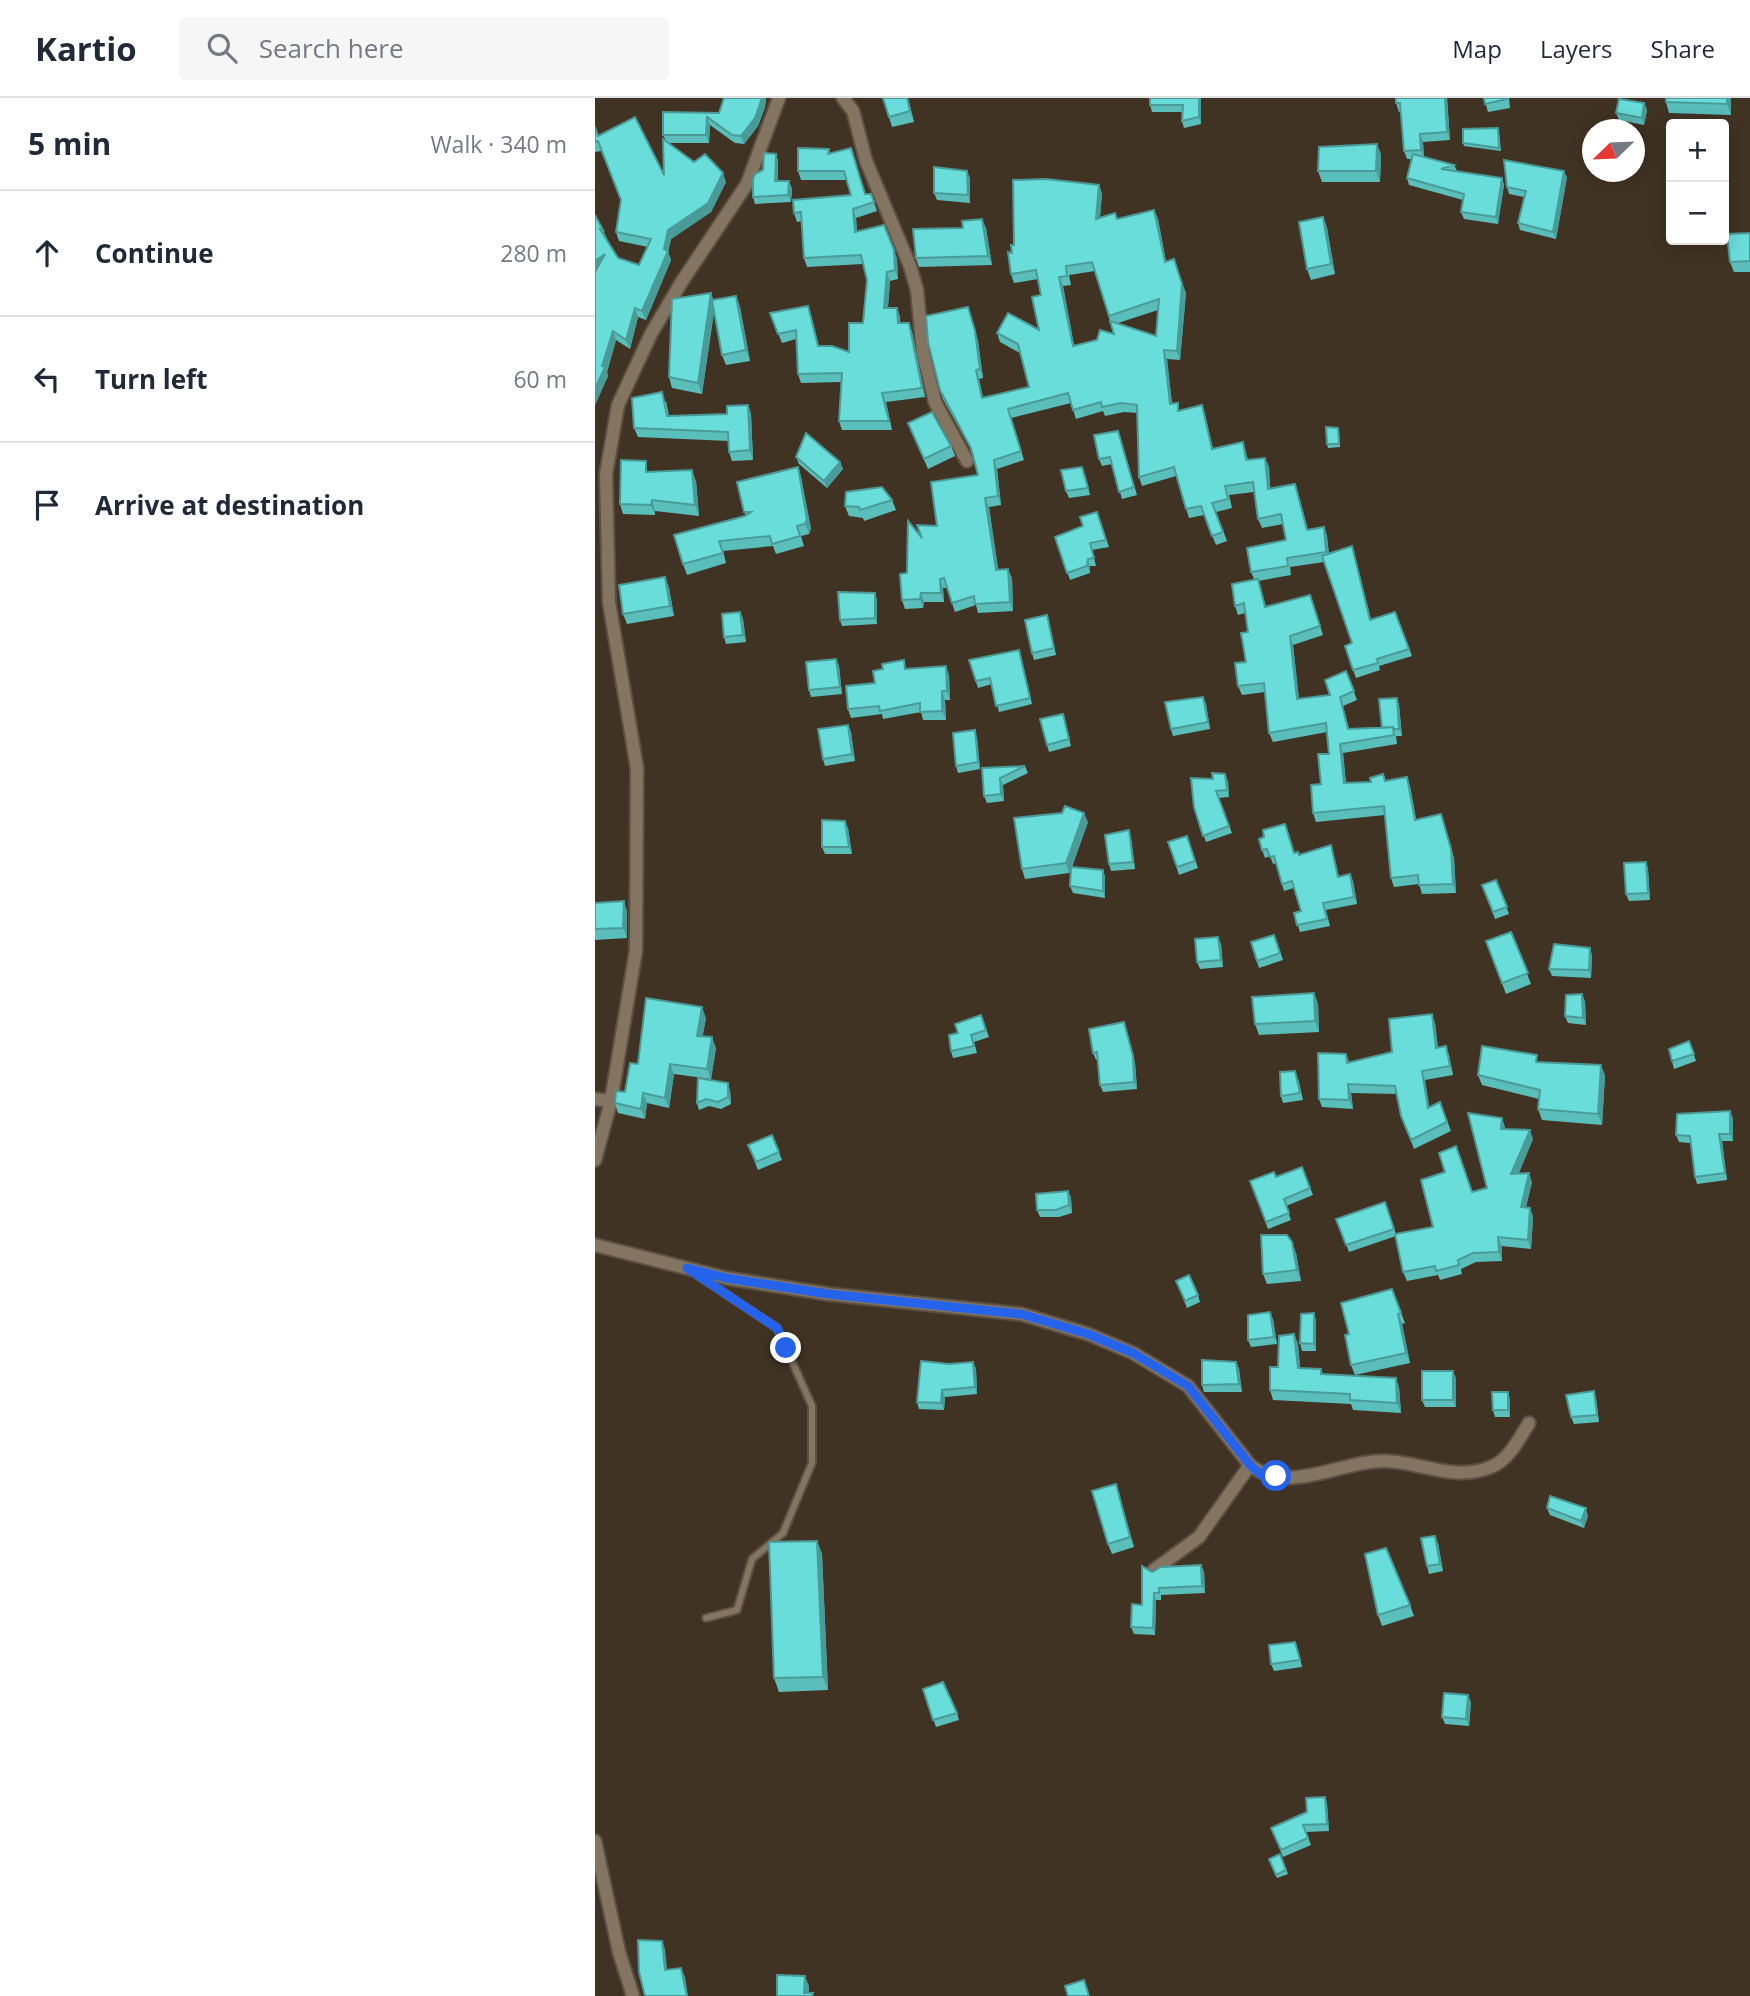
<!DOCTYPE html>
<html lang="en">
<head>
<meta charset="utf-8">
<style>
	body { margin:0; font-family:"Open Sans",sans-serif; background:#f6f6f7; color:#1f2937 }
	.controls { position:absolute; right:21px; top:21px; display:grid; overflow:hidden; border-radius:7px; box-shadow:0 4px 18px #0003 }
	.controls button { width:63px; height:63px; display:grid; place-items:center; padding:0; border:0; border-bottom:2px solid #e0e1e3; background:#fff; color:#1f2937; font:35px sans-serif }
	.compass { position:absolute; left:987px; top:21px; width:63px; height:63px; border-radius:50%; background:#fff; box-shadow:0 4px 18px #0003; rotate:247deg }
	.stop { position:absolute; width:21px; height:21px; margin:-16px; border:5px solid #2563eb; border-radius:50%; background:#fff }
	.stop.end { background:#2563eb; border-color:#fff; box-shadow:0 2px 7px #0008 }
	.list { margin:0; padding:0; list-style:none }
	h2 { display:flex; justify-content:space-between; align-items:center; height:91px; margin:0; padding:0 28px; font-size:30px }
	h2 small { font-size:23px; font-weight:400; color:#747a83 }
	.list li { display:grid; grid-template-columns:46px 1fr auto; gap:21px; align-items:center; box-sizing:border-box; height:126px; padding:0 28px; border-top:2px solid #e0e1e3 }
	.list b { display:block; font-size:26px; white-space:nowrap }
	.list em { font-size:23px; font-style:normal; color:#747a83 }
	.icon { flex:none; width:38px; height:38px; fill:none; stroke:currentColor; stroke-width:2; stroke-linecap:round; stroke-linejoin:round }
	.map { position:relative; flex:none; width:1155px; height:1898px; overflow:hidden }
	header { display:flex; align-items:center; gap:42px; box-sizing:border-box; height:98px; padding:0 35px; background:#fff; border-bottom:2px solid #e0e1e3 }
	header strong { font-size:33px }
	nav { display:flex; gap:38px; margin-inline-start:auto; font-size:24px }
	.search { width:490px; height:63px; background:#f6f6f7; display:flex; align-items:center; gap:18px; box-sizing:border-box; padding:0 24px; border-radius:7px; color:#747a83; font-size:26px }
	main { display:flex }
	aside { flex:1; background:#fff }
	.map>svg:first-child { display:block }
</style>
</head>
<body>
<header>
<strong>Kartio</strong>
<div class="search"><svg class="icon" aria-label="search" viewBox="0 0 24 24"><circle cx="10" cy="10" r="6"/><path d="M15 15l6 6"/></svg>Search here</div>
<nav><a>Map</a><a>Layers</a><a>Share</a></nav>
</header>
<main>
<aside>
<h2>5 min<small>Walk · 340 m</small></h2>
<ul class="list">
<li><svg class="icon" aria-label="ahead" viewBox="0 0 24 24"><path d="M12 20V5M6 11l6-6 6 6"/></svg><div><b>Continue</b></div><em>280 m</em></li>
<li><svg class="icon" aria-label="left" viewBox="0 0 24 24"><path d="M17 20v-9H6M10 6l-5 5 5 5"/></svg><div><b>Turn left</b></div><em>60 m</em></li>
<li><svg class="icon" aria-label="arrive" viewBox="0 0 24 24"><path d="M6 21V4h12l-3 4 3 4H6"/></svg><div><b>Arrive at destination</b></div></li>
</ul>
</aside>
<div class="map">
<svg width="1155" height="1898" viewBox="0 0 1155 1898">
	<rect width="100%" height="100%" fill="#413323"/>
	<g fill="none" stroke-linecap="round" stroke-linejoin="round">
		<g stroke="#5c5043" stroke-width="10">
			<path id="lane" d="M102 1177 182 1230 217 1308V1365L188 1435 157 1461 142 1512 111 1520"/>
		</g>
		<g stroke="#5c5043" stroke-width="16">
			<path id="street" d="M248 0 258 13 271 63 315 168 322 192 328 255 340 304 372 363
				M0 1001 16 1003
				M0 1062 16 1003 41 852 42 670 14 504 11 376 23 307 56 236 86 185 152 86 184 0
				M0 1147 131 1180 233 1196 426 1216 493 1236 538 1255 593 1288 655 1367C693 1398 747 1362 790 1363 827 1364 858 1384 896 1369 914 1362 924 1341 934 1325
				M559 1472 604 1439 655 1367
				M0 1743 24 1854 38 1898"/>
		</g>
		<use href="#lane" stroke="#847462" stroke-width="6"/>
		<use href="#street" stroke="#847462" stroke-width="12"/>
	</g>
	<path fill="#5abebb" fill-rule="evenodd" d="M129 0H171L170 9 163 28 149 46 140 45 115 27 114 45H73L99 64 131 84 116 114 76 141 73 154 76 162 51 222 43 219 35 251 21 242 12 274 13 278 0 307V117L8 132 12 141 23 160 44 167 53 149 24 143 21 134 26 103 6 53 0 54V27L3 38 69 77 71 43 68 37 124 15Z
		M313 0 319 24 297 29 294 19Z
		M555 0H606V26L589 30 587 23V14H557L555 7Z
		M801 0H852L855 42 828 44 829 59 859 67 862 73 907 80 909 87 903 126 869 121 866 114 868 102 814 87 812 80 817 61H812L809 53 806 14H804L801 5Z
		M889 0H914L915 10 893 14Z
		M1136 0V17L1074 15 1071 4Z
		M1049 5 1052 12 1049 27 1024 22 1021 15Z
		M904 33 906 53 869 48 868 45Z
		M234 51 235 56 270 96H276L282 113 261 120 262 134 299 152 302 161 303 181 295 183 293 210H302L305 219V225H314L317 234 330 299 291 304 297 332H247L244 323 246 284 206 285 203 276 201 241 187 245 175 215 216 217 224 248 254 254 268 225 272 182 268 166 212 169 209 160 207 123 202 124 199 115 256 97 252 82H206L203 73Z
		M181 56 183 63V83H194L197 91 196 104 160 106 158 99 168 72Z
		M786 56 785 84H727L723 73Z
		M972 79 961 141 925 132 923 125 929 99 914 96 912 89Z
		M375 80V105L342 102 339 95Z
		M1129 85 1133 97 1129 99Z
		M504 87 507 96 505 119 522 121 559 112 563 121 571 164 591 195 585 262 572 261 577 306 585 313 607 307 610 317 618 351 648 344 653 362 670 360 674 369 675 391 703 395 713 432 729 429 732 438 734 456 759 455 776 522 800 514 817 558 784 568 785 572 761 580 750 548 757 545 729 464 695 469 696 477 663 483 671 509 715 497 728 537 698 547 704 601 735 597 751 573 762 602 748 608 754 631 787 630 802 600 804 607 807 638H801L802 646 748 655 751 685 790 683 812 679 815 688 821 722 846 716 859 760 861 795 827 796 824 786 799 789 796 780 790 717 721 724 718 715 734 656 732 634 678 644 674 635 670 594 647 597 643 588 651 564 653 534 650 515 643 517 640 508 659 481 656 474 691 442 688 426 667 430 663 421 659 394 634 397 637 410 621 414 632 443 621 447 609 417 594 420 581 378 547 388 544 379 543 315 529 314 510 318 508 313 481 321 476 305 416 320 429 362 402 371 406 407 394 409 403 472 417 480 418 513 383 515 381 507 360 514 352 490H348L349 504H329L328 510 310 511 307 502 312 475 326 440 342 428 383 377 378 355 348 301 345 292 376 218 383 243 388 280 384 281 388 300 434 289 425 255 405 244 402 235 444 232 446 197 443 181 419 185 416 176 417 155 419 147ZM500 173 519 236 479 248 468 188 476 187 474 177ZM563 212 561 238 523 225Z
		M728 119 732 130 740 176 716 182 712 171Z
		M391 130 397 167 324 169 321 160Z
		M1155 135V174H1139L1135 164Z
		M141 198 145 209 155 263 131 267 127 257 119 214 107 296 77 290 74 279 119 202Z
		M71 303 74 318 132 316 153 307 156 316 158 362 137 363 134 354V343L43 339 39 330Z
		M313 325 356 348 360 358 333 371Z
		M523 333 542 397 527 401 517 366 507 368 504 361Z
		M744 333 745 349 733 350 732 346Z
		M201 359 245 364 248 371 232 390 204 366Z
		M203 369 206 379 216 431 214 436 206 438 209 448 181 456 178 448 128 453 131 465 92 477 88 466 151 418 149 414Z
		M55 374 101 383 104 418 60 413V417L28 416 25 406Z
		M490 376 495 397 474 400 471 393Z
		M297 402 301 412 269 423 268 420 254 418 250 408Z
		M502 414 514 449 497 452 501 468H495V475L475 482 460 439 488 428Z
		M70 479 74 490 79 518 32 526 28 516Z
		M282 501V526L247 528 245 522Z
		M145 514 148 521 151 544 131 546 129 539Z
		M454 524 461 557 439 562 437 555Z
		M424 552 437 606 404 614 397 586 383 590 374 562Z
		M241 561 244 568 247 596 216 599 214 592Z
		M312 571 354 577 355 602H350L351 622H328L326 614 288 621 287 616 256 620 253 611 280 585Z
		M608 599 611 606 615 631 578 638 576 631Z
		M468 616 476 648 454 654 452 647Z
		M253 627 256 634 260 663 230 668 228 661Z
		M382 639 385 671 363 675 361 668Z
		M430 668 433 675 408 687 409 703 392 705 389 698 387 670Z
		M633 683 634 699 623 700 637 735 611 744 599 709Z
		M467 715 493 724 477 769 508 772 510 779V800L478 795 475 788 476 771 474 775 430 781 427 771Z
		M253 730 257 756H230L227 749Z
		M592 738 603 770 584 777 573 744Z
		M669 739 704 757 738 754 744 779 755 776 758 783 762 806 731 812 735 828 705 834 699 815 706 813 699 790 689 793 681 765 678 766 675 758 670 760 667 752Z
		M536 740 540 771 516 773 514 766Z
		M1051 764 1053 771 1055 802 1034 803 1031 796Z
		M901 782 914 816 900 821 887 787Z
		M29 803 32 814V840L0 842V805Z
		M916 834 936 886 911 896 891 843Z
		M679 837 688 862 664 870 656 844Z
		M626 846 628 869 605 871 602 864Z
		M997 857 996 880 957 878 954 871Z
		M719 895 723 906 724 934 664 937 660 926Z
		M990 903 991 927 973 925 970 918Z
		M386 917 394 939 379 944 382 955 358 960 356 953 363 935Z
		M111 920 107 939 121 950 116 981 79 976 74 1010 52 1005 50 1021 23 1015 20 1005 30 994 43 966Z
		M529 924 540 965 542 991 508 994 505 987 503 962H501L498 955Z
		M840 925 843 950 854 957 858 977 830 982 834 1009 845 1004 856 1033 819 1051 806 1018 802 996 756 995 758 1011 727 1009 724 1001 751 956 754 964 797 954Z
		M1094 943 1101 963 1079 971 1077 963Z
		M945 964 1010 977 1007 1027 947 1022 943 1011 944 1001 887 987 883 977Z
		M703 980 708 1002 688 1005 686 998Z
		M135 992 136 1006 126 1011 114 1008 104 1012 102 1005Z
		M907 1020 910 1031 938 1041 923 1076 937 1084 931 1109 935 1110 938 1119 936 1151 907 1148V1163L881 1164 866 1171 867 1176 845 1182 843 1177 812 1183 808 1174 801 1138 754 1154 741 1121 790 1104 801 1136 838 1129 877 1094 892 1090Z
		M1138 1020V1043H1127L1132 1082 1102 1086 1100 1079 1095 1045 1084 1044 1081 1037Z
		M177 1037 187 1062 163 1072 153 1047Z
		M707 1069 718 1097 691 1108 696 1122 673 1131 655 1083 681 1079Z
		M473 1093 476 1100 477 1115 464 1119H445L442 1112Z
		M701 1155 706 1183 672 1186 668 1176Z
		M581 1183 603 1197 605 1204 592 1210Z
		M797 1191 810 1225 807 1226 815 1265 760 1277 756 1267 754 1236Z
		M678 1221 682 1246 656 1249 653 1242Z
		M721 1222V1253H707L705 1245Z
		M699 1236 703 1246 705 1270 726 1271 728 1276 804 1289 806 1315 758 1312 756 1306 678 1302 675 1292 683 1269Z
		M378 1264 381 1271 382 1296 350 1299 349 1312 324 1311 322 1304 354 1266Z
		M641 1264 644 1271 647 1294H609L607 1287Z
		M861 1280V1309H830L827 1302Z
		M1001 1300 1004 1324 979 1326 976 1319Z
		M915 1301V1319H900L898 1312Z
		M521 1386 539 1449 517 1456 513 1446Z
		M952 1410 993 1418 989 1430 955 1417Z
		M222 1443 227 1456 233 1592 184 1594 179 1580Z
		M843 1445 848 1473 834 1476 832 1468Z
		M606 1467 609 1474 610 1495 566 1497V1502H561L560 1537 539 1536 536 1529 547 1507 557 1474Z
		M815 1507 819 1518 787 1528 783 1517Z
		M703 1551 707 1569 679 1573 676 1566Z
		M328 1591 362 1615 364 1622 341 1629Z
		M876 1604 874 1628 850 1626 847 1619Z
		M730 1699 732 1706 734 1733 711 1734 716 1747 688 1759 676 1730 712 1714Z
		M685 1756 693 1776 682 1780 674 1761Z"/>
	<path fill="#4a9b98" d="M167 0H171L170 9 163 28 149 46 146 38Z
		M312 0H313L319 24 315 13Z
		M604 0H606V26L604 19Z
		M850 0H852L855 42 852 34Z
		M1132 0H1136V17L1132 6Z
		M1049 5 1052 12 1049 27 1047 20Z
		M112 19 115 27 114 45 111 37Z
		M825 36 828 44 829 60 826 52Z
		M782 46 786 56 785 84 781 73Z
		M181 56 183 63V90L180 83Z
		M372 73 375 80V105L373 97Z
		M969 73 972 79 961 141 958 134Z
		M128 75 131 84 116 114 76 141 73 154 76 162 51 222 47 213 69 151 73 132Z
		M907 80 909 87 903 126 901 119Z
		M194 83 197 91 196 104 193 97Z
		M504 87 507 96 504 130 501 121Z
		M258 111 261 120 263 143 260 134Z
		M559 112 563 121 573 174 570 164Z
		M728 119 732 130 740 176 736 166Z
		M387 121 391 130 397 167 393 158Z
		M299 152 302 161 303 181 300 172Z
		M10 156 0 174V163Z
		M579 161 591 195 585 262 582 253Z
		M292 174 295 183 292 219 289 210Z
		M464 179 468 188 481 257 478 248Z
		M116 195 120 206 107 296 103 285Z
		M141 198 145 209 155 263 151 252Z
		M373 209 383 243 388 280 385 271Z
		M40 210 43 219 35 251 31 242Z
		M302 210 305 219 306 234 303 225Z
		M314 225 317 234 330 299 327 290Z
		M18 233 21 242 12 274 13 278 0 307V291Z
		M569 252 572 261 578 315 575 306Z
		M381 272 384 281 390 309 387 300Z
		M287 295 291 304 297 332 294 323Z
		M153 307 156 316 158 362 155 352Z
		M607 307 610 317 620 360 617 351Z
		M670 360 674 369 676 401 673 391Z
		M399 362 402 371 406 407 403 398Z
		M245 364 248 371 232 390 229 383Z
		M203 369 206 379 216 431 214 436 210 426Z
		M97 372 101 383 104 418 100 407Z
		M700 386 703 395 715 441 712 432Z
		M390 400 394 409 405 482 401 472Z
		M57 402 60 413V417L56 407Z
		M729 429 732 438 734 463 731 454Z
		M757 448 759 455 778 529 775 522Z
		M493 461 495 468V475L492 468Z
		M413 471 417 480 418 513 415 504Z
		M70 479 74 490 79 518 75 508Z
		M345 481 348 490 349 504 346 495Z
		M280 495 282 501V526L280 520Z
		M326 495 329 504 328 510 325 501Z
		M145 514 148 521 151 544 148 537Z
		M695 538 698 547 705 610 702 601Z
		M424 552 426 558 437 606 435 600Z
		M241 561 244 568 247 596 245 589Z
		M351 568 354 577 355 602 352 593Z
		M347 593 350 602 351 622 347 613Z
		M608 599 611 606 615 631 613 624Z
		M802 600 804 607 807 638 804 631Z
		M253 627 256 634 260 663 257 656Z
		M380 632 382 639 385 671 383 664Z
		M745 646 748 655 752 694 749 685Z
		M630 676 633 683 634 699 632 692Z
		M812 679 815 688 823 731 820 722Z
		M405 680 408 687 409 703 406 696Z
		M489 715 493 724 474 775 471 765Z
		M846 716 859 760 861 795 858 786Z
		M250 723 253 730 257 756 254 749Z
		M534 732 536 740 540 771 538 764Z
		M1051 764 1053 771 1055 802 1053 795Z
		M508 772 510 779V800L508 793Z
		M755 776 758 783 762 806 759 799Z
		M29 803 32 814V840L28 830Z
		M623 839 626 846 628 869 626 862Z
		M995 850 997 857 996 880 994 872Z
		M719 895 723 906 724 934 720 923Z
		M987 896 990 903 991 927 988 920Z
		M107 909 111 920 106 948 102 938Z
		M837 916 840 925 844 959 841 950Z
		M529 924 540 965 542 991 539 984Z
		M117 939 121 950 116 981 112 971Z
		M851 948 854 957 858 977 855 968Z
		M75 966 79 976 74 1010 70 1000Z
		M1006 967 1010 977 1007 1027 1003 1016Z
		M827 973 830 982 836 1019 833 1010Z
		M133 985 135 992 136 1006 133 999Z
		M753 986 756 995 758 1011 754 1002Z
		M48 995 52 1005 50 1021 46 1011Z
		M1135 1013 1138 1020V1043L1135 1036Z
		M907 1020 910 1029 909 1040 906 1031Z
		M935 1032 938 1041 920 1085 916 1076Z
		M1124 1036 1127 1043 1132 1082 1130 1075Z
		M934 1075 937 1084 929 1117 926 1109Z
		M473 1093 476 1100 477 1115 474 1107Z
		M935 1110 938 1119 936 1151 933 1142Z
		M903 1139 907 1148V1163L904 1154Z
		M697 1144 701 1155 706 1183 702 1172Z
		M675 1214 678 1221 682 1246 679 1239Z
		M719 1215 721 1222V1253L719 1246Z
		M803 1216 807 1226 815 1265 811 1255Z
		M699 1236 703 1246 706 1279 703 1270Z
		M378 1264 381 1271 382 1296 380 1289Z
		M641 1264 644 1271 647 1294 644 1286Z
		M858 1273 861 1280V1309L858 1302Z
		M801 1280 804 1289 806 1315 802 1305Z
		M347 1292 350 1299 349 1312 346 1305Z
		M999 1293 1001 1300 1004 1324 1002 1317Z
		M913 1294 915 1301V1319L913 1312Z
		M521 1386 524 1397 539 1449 535 1439Z
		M991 1410 993 1418 989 1430 986 1423Z
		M840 1438 843 1445 848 1473 845 1466Z
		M222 1443 227 1456 233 1592 228 1579Z
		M606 1467 609 1474 610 1495 607 1488Z
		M559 1495 561 1502 560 1537 558 1530Z
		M873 1597 876 1604 874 1628 871 1621Z
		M730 1699 732 1706 734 1733 732 1726Z
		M67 1843 70 1851 73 1880 70 1872Z
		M86 1870 90 1879 93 1898H92Z
		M210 1878 214 1888V1898L209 1895Z"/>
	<path fill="#69ddd9" stroke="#4a9b98" stroke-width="2" fill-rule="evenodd" d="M129 0H167L160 20 146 38 137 37 112 19 111 37H68V14L124 15Z
		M288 0H312L315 13 294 19Z
		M555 0H604V19L587 23 588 7H555Z
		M801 0H850L852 34 825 36 826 52 809 53 805 5H801Z
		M889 0H912V1L890 6Z
		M1071 0H1132V6L1071 4Z
		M1024 1 1049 5 1047 20 1021 15Z
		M40 19 69 77 68 41 99 64 110 56 128 75 113 105 73 132 69 151 73 153 47 213 40 210 31 242 18 233 7 268 10 269 0 291V174L10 156 0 163V117L8 132 5 131 23 160 44 167 56 141 21 134 26 102 3 43 0 44V29L3 38Z
		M903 30 904 50 868 45V31Z
		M782 46 781 73H723L724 49Z
		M203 50 234 51 233 56 256 50 270 96H276L279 104 258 111 260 134 289 127 299 152 300 172 292 174 289 210H302L303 225H314L327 290 287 295 294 323H244L247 275 203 276 201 232 183 236 175 215 213 208 223 248H237L254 254V225H268L272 182 266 157 209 160 206 114 199 115 198 102 256 97 249 73H203Z
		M169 55 181 56 180 83H194L193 97 158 99V81L160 76 168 72Z
		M818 56 859 67 846 71 907 80 901 119 866 114 869 96 812 80Z
		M909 62 969 73 958 134 923 125 931 93 912 89Z
		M339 69 372 73 373 97 339 95Z
		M451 81 504 87 501 121 520 115 522 121 559 112 570 164 579 161 587 186 582 253 569 252 575 306 583 305V313L607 307 617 351 648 344 651 362 670 360 673 391 700 386 712 432 729 429 731 454 692 460 693 468 656 474 652 450 691 442 686 416 663 421 658 384 630 388 633 401 617 405 628 434 617 438 606 408 591 411 579 369 544 379 542 307 526 305 507 309 506 304 478 312 473 295 413 311 426 353 399 362 403 398 390 400 401 472 413 471 415 504 380 506 379 498 357 505 349 480 345 481 346 495H326L325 501 307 502 305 476 312 475 313 423 327 440 322 427 342 428 336 384 383 377 376 350 345 292 333 244 331 218 373 209 380 233 385 271 381 272 387 300 434 289 423 246 402 235 413 215 444 232 437 199 446 197 441 172 416 176 413 154 417 155 416 147H419L418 82ZM497 164 514 218 564 201 561 238 515 223 519 236 505 232 502 242 478 248 464 179 472 178 471 168Z
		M728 119 736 166 712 171 704 124Z
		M387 121 393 158 321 160 318 131 368 130 367 123Z
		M1155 135V163L1135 164 1132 136Z
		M116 195 103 285 74 279 77 201Z
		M141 198 151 252 127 257 117 202Z
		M67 294 72 318 132 316V308L153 307 155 352 134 354 133 334 39 330 37 300Z
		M337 314 356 348 329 361 313 325Z
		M731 329 743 330 744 346H732Z
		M523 333 539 389 524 394 515 359 504 361 499 337Z
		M211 335 245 364 229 383 201 359Z
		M26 362 51 363V374L97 372 100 407 57 402 56 407 25 406Z
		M203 369 212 421 210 426 202 428 205 438 177 446 175 438 124 443 128 455 88 466 79 437 150 418 156 414H149L142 384Z
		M487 369 493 390 471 393 466 372Z
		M287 389 297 402 265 412 264 409 250 408 251 394Z
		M502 414 511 442 495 445 499 460 493 461 492 468 472 475 460 439 488 428 485 419Z
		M757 448 775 522 800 514 814 551 782 561 783 565 758 572 750 548 757 545 727 458Z
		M70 479 75 508 28 516 24 487Z
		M663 481 670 509 715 497 725 528 695 538 702 601 735 597 730 582 751 573 759 593 745 599 753 631 798 629 799 637 745 646 749 685 776 684 775 680 788 676 790 683 812 679 820 722 846 716 856 751 858 786 824 787 823 777 796 780 789 708 718 715 716 687 726 686 723 656H734L731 625 674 635 669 585 643 588 640 565 651 564 646 535 653 534 649 505 640 508 637 486Z
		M243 494 280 495V520L245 522Z
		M145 514 148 537 129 539 127 516Z
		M452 517 459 550 437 555 430 522Z
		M424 552 435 600 401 608 395 580 381 583 374 562Z
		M241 561 245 589 214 592 211 564Z
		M309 562 310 571 351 568 352 593H347V613L325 614V605L285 613 284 608 253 611 251 588 280 585 278 573 288 571 287 566Z
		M608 599 613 624 576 631 570 604Z
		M802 600 804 631H798V629L787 630 784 601Z
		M468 616 474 641 452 647 445 621Z
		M253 627 257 656 228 661 223 631Z
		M380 632 383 664 361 668 358 635Z
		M430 668 405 680 406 696 389 698 387 670Z
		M617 675 630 676 632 692 621 693 634 728 608 738 599 709 596 680 618 681Z
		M470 708 489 715 471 765 427 771 419 720 467 715Z
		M227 722 250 723 254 749H227Z
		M690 726 699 755 703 754 704 757 736 747 743 779 755 776 759 799 728 805 732 821 702 827 699 815 706 813 697 783 687 786 679 758 675 759 672 751 667 752 664 741 669 739 668 732Z
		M534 732 538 764 514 766 510 737Z
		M592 738 600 763 582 769 573 744Z
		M1051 764 1053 795 1031 796 1029 765Z
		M476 769 508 772V793L475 788Z
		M901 782 912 809 898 814 887 787Z
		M29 803 28 830 0 831V805Z
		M916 834 933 875 907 885 891 843Z
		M679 837 685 855 662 863 656 844Z
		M623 839 626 862 602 864 600 841Z
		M959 846 995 850 994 872 954 871Z
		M719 895 720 923 660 926 657 899Z
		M987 896 988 920 970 918 971 897Z
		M51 900 107 909 102 938 117 939 112 971 75 966 70 1000 48 995 46 1011 20 1005 21 993 30 994 35 965 43 966Z
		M837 916 841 950 851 948 855 968 827 973 833 1010 845 1004 852 1024 816 1042 806 1018 800 988 753 986 754 1002 724 1001 723 955 751 956 752 965 797 954 794 921Z
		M386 917 391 932 376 937 379 948 356 953 354 937 363 935 360 926Z
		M529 924 538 958 539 984 505 987 502 954 498 955 494 931Z
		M1094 943 1099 956 1077 963 1074 951Z
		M887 948 942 957 941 964 1006 967 1003 1016 943 1011 945 992 883 977Z
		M700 973 705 995 686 998 685 974Z
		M103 980 133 985V999L123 1004 111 1001 102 1005Z
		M1135 1013V1036H1124L1130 1075 1100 1079 1095 1038 1081 1037 1082 1016Z
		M873 1015 907 1020 906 1031 935 1032 916 1076 934 1075 926 1109 935 1110 933 1142 903 1139 904 1154 878 1155 863 1162 864 1167 841 1173 840 1168 808 1174 800 1136 838 1129 826 1082 850 1074 844 1055 861 1048 877 1094 892 1090Z
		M177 1037 184 1054 161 1064 153 1047Z
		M707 1069 715 1090 689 1101 694 1115 671 1124 655 1083 679 1074 681 1079Z
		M473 1093 474 1107 461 1112H442L441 1096Z
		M790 1104 799 1131 751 1147 741 1121Z
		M666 1137H692L697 1144 702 1172 668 1176Z
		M594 1177 603 1197 590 1203 581 1183Z
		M797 1191 806 1215 803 1216 811 1255 756 1267 750 1237 754 1236 746 1205Z
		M675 1214 679 1239 653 1242V1217Z
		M719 1215V1246L705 1245 706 1216Z
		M699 1236 703 1270 726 1271V1276L801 1280 802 1305 755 1302V1296L675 1292V1269H683L684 1238Z
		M607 1262 641 1264 644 1286 607 1287Z
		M326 1263 354 1266 378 1264 380 1289 347 1292 346 1305 322 1304Z
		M827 1273H858V1302H827Z
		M999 1293 1002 1317 976 1319 971 1297Z
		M897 1294H913V1312H898Z
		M521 1386 535 1439 513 1446 497 1393Z
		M955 1398 991 1410 986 1423 952 1410Z
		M840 1438 845 1466 832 1468 826 1440Z
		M222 1443 228 1579 179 1580 174 1444Z
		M791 1450 815 1507 783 1517 770 1456Z
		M606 1467 607 1488 564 1490V1495H559L558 1530 536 1529 537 1506 547 1507V1468L557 1474 566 1469Z
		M700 1544 705 1562 676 1566 674 1547Z
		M348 1584 362 1615 338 1622 328 1591Z
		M849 1595 873 1597 871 1621 847 1619Z
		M730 1699 732 1726 708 1727 713 1740 686 1752 676 1730 712 1714 711 1700Z
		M685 1756 691 1772 681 1777 674 1761Z
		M43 1842 67 1843 70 1872 86 1870 92 1898H50L44 1874Z
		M182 1877 210 1878 209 1895H218L217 1898H182Z
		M489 1882 494 1898H473L470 1888Z"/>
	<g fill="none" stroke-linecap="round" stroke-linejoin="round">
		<path stroke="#2563eb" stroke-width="9" d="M191 1250 182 1230 92 1170 131 1180 233 1196 426 1216 493 1236 538 1255 593 1288 655 1367 665 1376 681 1378"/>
	</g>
</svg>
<div class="controls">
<button>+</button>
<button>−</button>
</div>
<svg class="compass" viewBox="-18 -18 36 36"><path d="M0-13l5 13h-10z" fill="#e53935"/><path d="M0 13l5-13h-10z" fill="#747a83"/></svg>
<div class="stop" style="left:681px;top:1378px"></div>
<div class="stop end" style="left:191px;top:1250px"></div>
</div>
</main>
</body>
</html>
